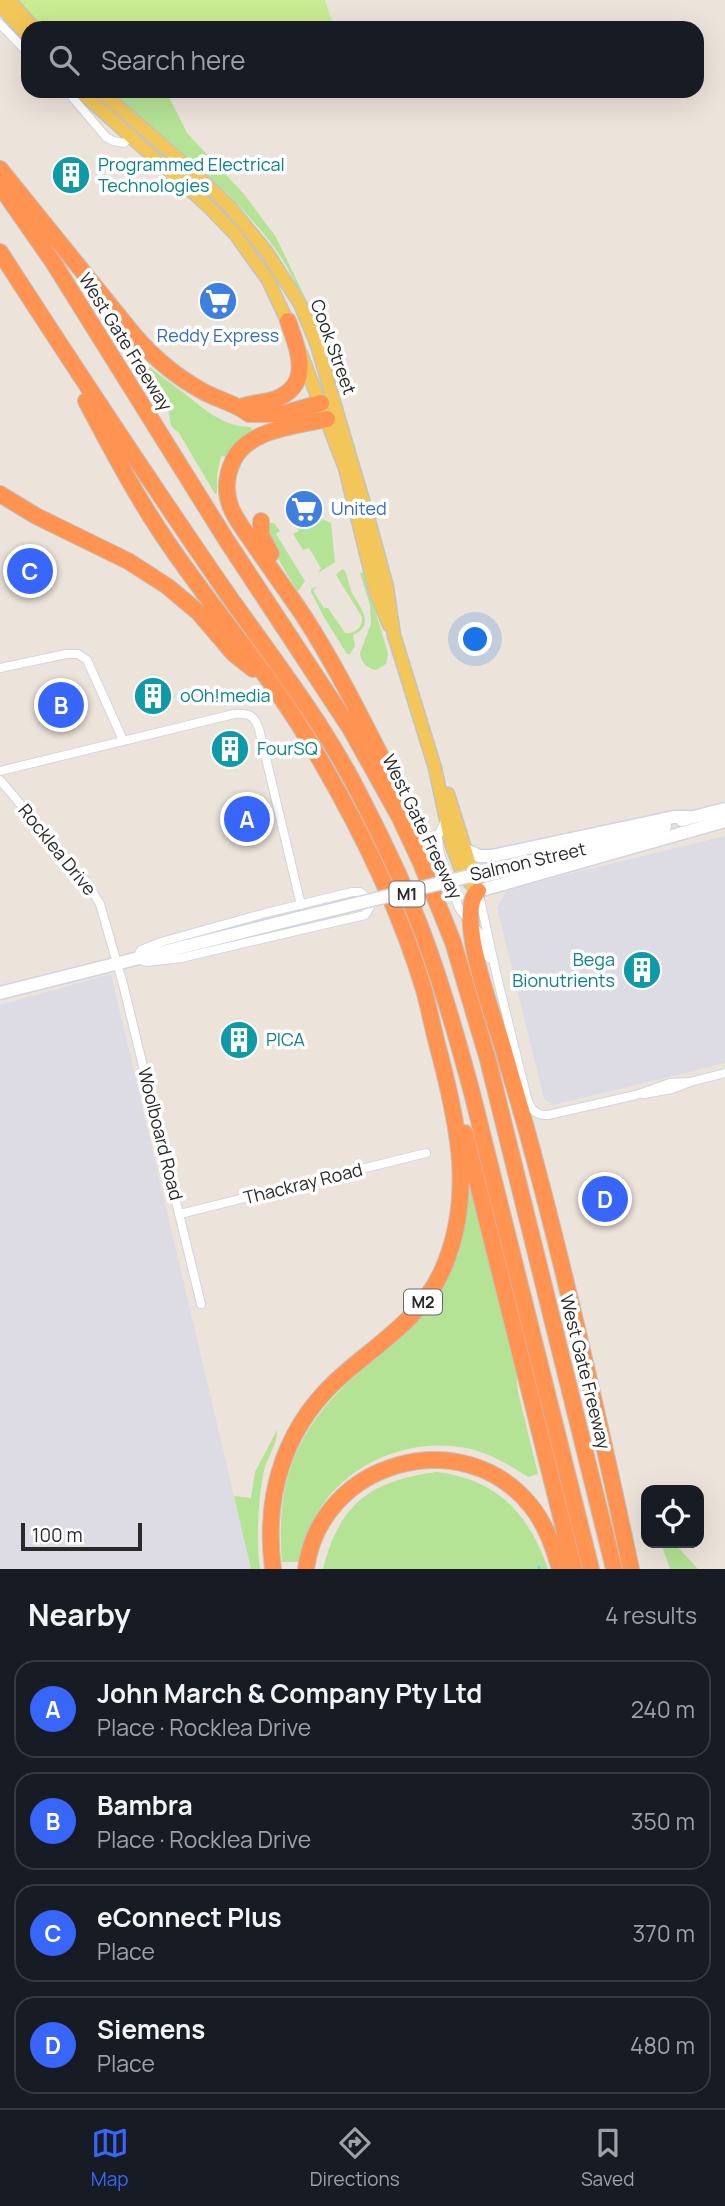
<!DOCTYPE html>
<html lang="en">
<head>
<meta charset="utf-8">
<style>
	body { margin:0; font-family:Manrope,sans-serif; background:#20242c; color:#f1f3f6 }
	.controls { position:absolute; right:21px; bottom:21px; display:grid; overflow:hidden; border-radius:14px; box-shadow:0 7px 28px #0002 }
	.controls button { width:63px; height:63px; display:grid; place-items:center; padding:0; border:0; border-bottom:2px solid #363941; background:#171b24; color:#f1f3f6; font:35px sans-serif }
	.scale { position:absolute; left:21px; bottom:18px; width:121px; box-sizing:border-box; padding-left:7px; border:4px solid #292929; border-top:0; font-size:19px; line-height:24px; white-space:nowrap; color:#292929; -webkit-text-stroke:5px #fff; paint-order:stroke }
	.you { position:absolute; left:476px; top:640px; width:24px; height:24px; margin:-18px; border:5px solid #fff; border-radius:50%; background:#1a73e8; box-shadow:0 0 0 10px #1a73e833 }
	.badge { display:grid; place-items:center; width:46px; height:46px; border-radius:50%; background:#3866fb; color:#fff; font-size:23px; font-weight:700 }
	.pin { position:absolute; translate:-50% -50%; border:4px solid #fff; box-shadow:0 2px 7px #0006 }
	.list { margin:0; padding:0; list-style:none }
	h2 { display:flex; justify-content:space-between; align-items:center; height:91px; margin:0; padding:0 28px; font-size:30px }
	h2 small { font-size:23px; font-weight:400; color:#9ea1a6 }
	.list li { display:grid; grid-template-columns:46px 1fr auto; gap:21px; align-items:center; box-sizing:border-box; height:98px; margin:0 14px 14px; padding:0 14px; border:2px solid #363941; border-radius:21px }
	.list b { display:block; font-size:26px; white-space:nowrap }
	.list p { margin:0; font-size:23px; white-space:nowrap; color:#9ea1a6 }
	.list em { font-size:23px; font-style:normal; color:#9ea1a6 }
	.icon { flex:none; width:38px; height:38px; fill:none; stroke:currentColor; stroke-width:2; stroke-linecap:round; stroke-linejoin:round }
	.map { position:relative; flex:none; width:725px; height:1569px; overflow:hidden }
	.search { position:absolute; background:#171b24; box-shadow:0 7px 28px #0002; left:21px; right:21px; top:21px; height:77px; display:flex; align-items:center; gap:18px; box-sizing:border-box; padding:0 24px; border-radius:21px; color:#9ea1a6; font-size:26px }
	.sheet { height:539px; background:#171b24 }
	nav { display:flex; justify-content:space-around; align-items:center; box-sizing:border-box; height:98px; border-top:2px solid #363941; background:#171b24; font-size:19px; color:#9ea1a6 }
	nav a { display:grid; justify-items:center; gap:4px }
	nav .on { color:#3866fb }
	.map>svg:first-child { display:block }
</style>
</head>
<body>
<div class="map">
<svg width="725" height="1569" viewBox="0 0 725 1569">
	<rect width="100%" height="100%" fill="#ece3da"/>
	<path fill="#dddbe4" d="M725 836V1063L553 1105 544 1099 497 907 508 889Z
		M111 974 234 1496 253 1569H0V1005Z"/>
	<path fill="#b4e396" d="M109 91H166L187 133 243 193 276 237 313 314 326 354 335 373C320 353 308 311 296 285 282 251 250 217 225 191L222 193Z
		M125 344C143 364 163 377 184 393 204 409 223 427 251 427L253 432 227 457 221 456 217 475V493L215 494 179 433 171 426 168 408 157 392H155L153 388 149 390 123 345Z
		M317 517 331 523 335 562 318 573 321 568 309 548 303 550 293 534 299 531 294 523 296 520 304 526 315 522Z
		M267 523H274L280 531 276 534 305 581 299 590 297 591 266 538Z
		M342 569 345 571C348 578 349 586 352 593 360 607 376 625 353 635L355 646 350 654H347L325 619 311 592V589L317 586 313 591 324 608H328L345 633C355 634 363 627 362 617L336 575Z
		M364 572 388 654 386 664 376 670C366 668 361 662 360 653L371 624 370 605 360 573Z
		M467 1181H471L516 1370 518 1392 538 1474 528 1477C511 1466 491 1454 471 1449 415 1436 353 1459 321 1507 310 1524 306 1544 301 1562H282C275 1479 298 1424 362 1370 388 1349 416 1328 434 1299 440 1290 442 1275 445 1264 452 1236 459 1209 467 1181Z
		M277 1430C278 1444 267 1457 264 1471 258 1499 256 1541 260 1569H251L234 1496 251 1498 255 1472Z
		M437 1472C497 1479 529 1514 548 1569H323C340 1502 371 1481 437 1472Z
		M661 1543H674L698 1569H670Z"/>
	<path fill="#c9eb91" d="M12 0H325L334 28H37Z"/>
	<g fill="none" stroke-linecap="round" stroke-linejoin="round">
		<path stroke="#6cd3ef" stroke-width="2.5" d="M539 1567V1569"/>
		<g stroke="#d0d4e2" stroke-width="10">
			<path id="street" d="M0 24 28 53
				M67 91 106 137 113 141 124 143 132 135
				M0 668 66 654H78L87 660 123 740
				M0 771 234 714C249 713 254 715 259 729L301 905
				M0 780 86 881 100 904 123 984 201 1304
				M445 821 438 836 439 851 459 908 480 934 489 958
				M352 892H360L368 898 370 907 365 915 181 958 147 962 136 959 141 950 161 942 266 913Z
				M479 895 497 977 527 1098C530 1109 536 1116 548 1115L636 1095 670 1083 690 1082
				M644 1094 672 1089 690 1082 725 1073
				M180 1214 426 1153"/>
		</g>
		<g stroke="#d0d4e2" stroke-width="15">
			<path id="secondary" d="M682 820 725 809
				M464 849 479 856H492L674 817H688
				M544 858 646 833 665 826
				M478 891 725 821
				M0 993 294 919"/>
		</g>
		<g stroke="#c3c3c3" stroke-width="15">
			<path id="primary" d="M9 0 34 28
				M0 5 28 36
				M80 91 210 208 235 234 268 280 290 327
				M100 91 191 170 230 207 266 251 300 304 317 345 368 517 387 587 394 635 435 768 451 843 463 875 478 891
				M301 354 345 468 375 590 389 625
				M448 794 476 884"/>
		</g>
		<g stroke="#c3c3c3" stroke-width="18">
			<path id="highway" d="M0 169 134 335C154 358 178 378 204 392 219 400 237 404 249 414H282L321 403
				M0 186 53 262 227 541 350 728 399 816 421 863 453 942 488 1060 614 1569
				M0 252C71 362 143 471 217 579 263 646 314 709 353 782 377 828 401 876 420 926 441 980 457 1037 472 1093L591 1569
				M86 401C112 450 138 500 170 546 214 610 265 669 306 736 353 814 398 903 424 990 430 1012 434 1034 440 1055 459 1128 474 1200 442 1271 422 1316 382 1341 346 1372 286 1422 263 1492 273 1569
				M241 407C251 403 262 403 273 400 313 386 299 352 288 321
				M327 419C296 426 248 429 233 461 226 476 225 493 231 508 236 520 244 530 251 540 268 565 286 590 303 615 338 669 366 727 395 784L399 798
				M0 494 36 516 128 561 167 586 198 612 234 654 253 669
				M261 521V535L271 554
				M478 891C454 913 494 1018 503 1048 511 1077 520 1106 528 1135 567 1278 600 1424 631 1569
				M465 1133 574 1569
				M306 1569C320 1461 463 1421 531 1506 546 1525 553 1546 560 1569"/>
		</g>
		<use href="#street" stroke="#fff" stroke-width="8"/>
		<use href="#secondary" stroke="#fff" stroke-width="12"/>
		<use href="#primary" stroke="#f2c659" stroke-width="12"/>
		<use href="#highway" stroke="#ff9452" stroke-width="16"/>
		<g stroke="#d0d4e2" stroke-width="15" stroke-linecap="butt">
			<path id="secondary-bridge" d="M294 919 544 858"/>
		</g>
		<use href="#secondary-bridge" stroke="#fff" stroke-width="12"/>
	</g>
	<defs>
		<g id="building-disc" transform="scale(2.0125)"><circle r="9.5" fill="#0f9aa8" stroke="#fff"/><path d="M-4-6H4V6H1V3H-1V6H-4ZM-2.5-4.3h1.7v1.8h-1.7ZM.8-4.3h1.7v1.8H.8ZM-2.5-1h1.7V.8h-1.7ZM.8-1h1.7V.8H.8Z" fill="#fff"/></g>
		<g id="supermarket-disc" transform="scale(2.0125)"><circle r="9.5" fill="#3f7fe0" stroke="#fff"/><path d="M-6-5.5h2.5l.6 2H6L4.5 2H-2.5L-4.4-4H-6ZM-1.5 3.2a1.3 1.3 0 1 0 .1 0ZM3 3.2a1.3 1.3 0 1 0 .1 0Z" fill="#fff"/></g>
	</defs>
	<g fill-rule="evenodd">
		<use href="#building-disc" x="71" y="175"/>
		<use href="#supermarket-disc" x="218" y="301"/>
		<use href="#supermarket-disc" x="304" y="509"/>
		<use href="#building-disc" x="153" y="696"/>
		<use href="#building-disc" x="230" y="749"/>
		<use href="#building-disc" x="642" y="970"/>
		<use href="#building-disc" x="239" y="1040"/>
	</g>
	<g text-anchor="middle" stroke-width="7" stroke-linejoin="round" paint-order="stroke">
		<g fill="#fff" stroke="#696969" stroke-width="2">
			<rect x="389.5" y="881.5" width="35" height="25" rx="5"/>
			<rect x="404" y="1289.5" width="38" height="25" rx="5"/>
		</g>
		<g font-size="16" font-weight="bold" fill="#292929">
			<text x="407" y="900">M1</text>
			<text x="423" y="1308">M2</text>
		</g>
		<g font-size="18" fill="#0d838f" stroke="#fff" text-anchor="start">
			<text x="98" y="171">Programmed Electrical<tspan x="98" dy="21">Technologies</tspan></text>
			<text x="180" y="702">oOh!media</text>
			<text x="257" y="755">FourSQ</text>
			<text x="615" y="966" text-anchor="end">Bega<tspan x="615" dy="21">Bionutrients</tspan></text>
			<text x="266" y="1046">PICA</text>
		</g>
		<g font-size="18" fill="#366cbe" stroke="#fff">
			<text x="218" y="342">Reddy Express</text>
			<text x="331" y="515" text-anchor="start">United</text>
		</g>
		<g font-size="18" fill="#292929" stroke="#fff">
			<text transform="translate(125 342) rotate(58)" y="6">West Gate Freeway</text>
			<text transform="translate(333 347) rotate(70)" y="6">Cook Street</text>
			<text transform="translate(422 827) rotate(64)" y="6">West Gate Freeway</text>
			<text transform="translate(57 850) rotate(51)" y="6">Rocklea Drive</text>
			<text transform="translate(528 862) rotate(-13)" y="6">Salmon Street</text>
			<text transform="translate(160 1134) rotate(76)" y="6">Woolboard Road</text>
			<text transform="translate(303 1184) rotate(-14)" y="6">Thackray Road</text>
			<text transform="translate(585 1372) rotate(76)" y="6">West Gate Freeway</text>
		</g>
	</g>
</svg>
<div class="controls">
<button><svg class="icon" aria-label="locate" viewBox="0 0 24 24"><circle cx="12" cy="12" r="6"/><path d="M12 2v4M12 18v4M2 12h4M18 12h4"/></svg></button>
</div>
<div class="scale">100 m</div>
<div class="you"></div>
<div class="pin badge" style="left:247px;top:819px">A</div>
<div class="pin badge" style="left:61px;top:705px">B</div>
<div class="pin badge" style="left:30px;top:571px">C</div>
<div class="pin badge" style="left:605px;top:1199px">D</div>
<div class="search"><svg class="icon" aria-label="search" viewBox="0 0 24 24"><circle cx="10" cy="10" r="6"/><path d="M15 15l6 6"/></svg>Search here</div>
</div>
<section class="sheet">
<h2>Nearby<small>4 results</small></h2>
<ul class="list">
<li><span class="badge">A</span><div><b>John March &amp; Company Pty Ltd</b><p>Place · Rocklea Drive</p></div><em>240 m</em></li>
<li><span class="badge">B</span><div><b>Bambra</b><p>Place · Rocklea Drive</p></div><em>350 m</em></li>
<li><span class="badge">C</span><div><b>eConnect Plus</b><p>Place</p></div><em>370 m</em></li>
<li><span class="badge">D</span><div><b>Siemens</b><p>Place</p></div><em>480 m</em></li>
</ul>
</section>
<nav>
<a class="on"><svg class="icon" aria-label="map" viewBox="0 0 24 24"><path d="M3 6l6-2 6 2 6-2v14l-6 2-6-2-6 2zM9 4v14M15 6v14"/></svg>Map</a>
<a><svg class="icon" aria-label="directions" viewBox="0 0 24 24"><path d="M12 3l9 9-9 9-9-9zM9 14v-3h6M13 9l2 2-2 2"/></svg>Directions</a>
<a><svg class="icon" aria-label="saved" viewBox="0 0 24 24"><path d="M7 4h10v16l-5-4-5 4z"/></svg>Saved</a>
</nav>
</body>
</html>
